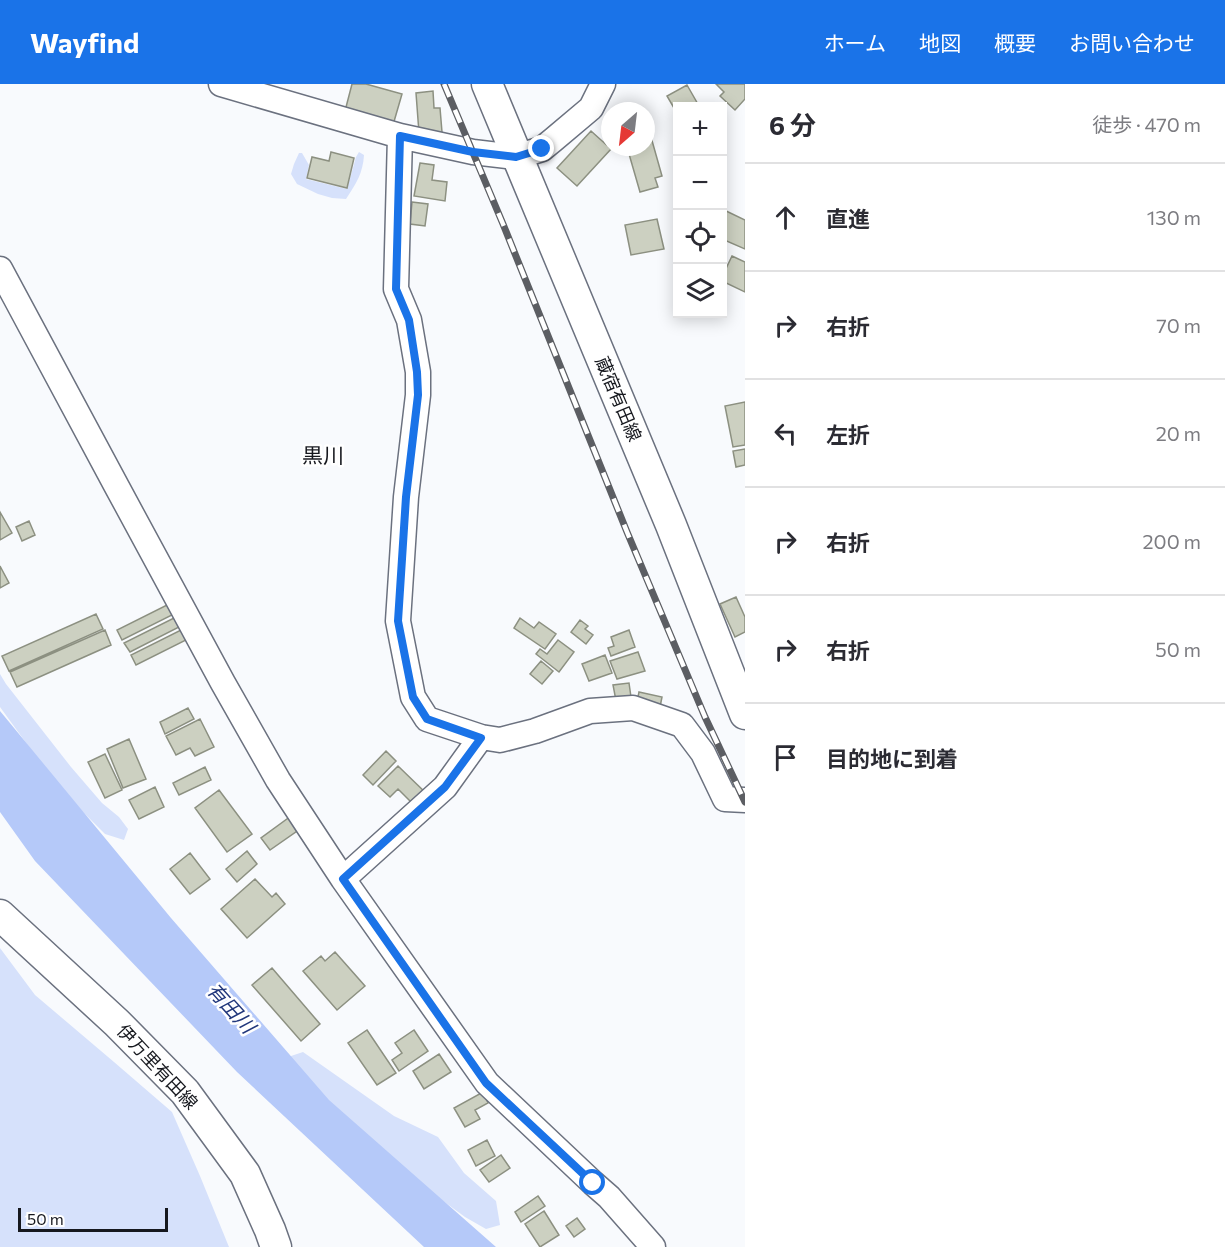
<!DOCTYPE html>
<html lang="ja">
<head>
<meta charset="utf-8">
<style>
	body { margin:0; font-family:Commissioner,"Noto Sans JP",sans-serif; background:#f7f7f7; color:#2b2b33 }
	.controls { position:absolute; right:18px; top:18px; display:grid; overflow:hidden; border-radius:0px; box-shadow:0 3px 15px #0003 }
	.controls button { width:54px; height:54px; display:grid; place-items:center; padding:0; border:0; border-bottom:2px solid #e1e1e2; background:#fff; color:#2b2b33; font:30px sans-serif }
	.compass { position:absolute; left:601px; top:18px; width:54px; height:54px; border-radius:50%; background:#fff; box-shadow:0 3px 15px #0003; rotate:208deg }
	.scale { position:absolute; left:18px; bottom:15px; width:150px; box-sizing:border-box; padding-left:6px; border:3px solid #16181e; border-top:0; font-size:16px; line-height:21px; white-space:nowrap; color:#16181e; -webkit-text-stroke:4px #fff; paint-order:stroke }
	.stop { position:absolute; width:18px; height:18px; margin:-14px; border:4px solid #1a73e8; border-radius:50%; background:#fff }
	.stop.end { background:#1a73e8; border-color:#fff; box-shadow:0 2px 6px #0008 }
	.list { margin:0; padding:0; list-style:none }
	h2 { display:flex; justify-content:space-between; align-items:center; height:78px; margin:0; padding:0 24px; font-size:26px }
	h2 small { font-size:20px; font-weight:400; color:#7c7c81 }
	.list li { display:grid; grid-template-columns:39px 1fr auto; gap:18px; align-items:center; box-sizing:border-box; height:108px; padding:0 24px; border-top:2px solid #e1e1e2 }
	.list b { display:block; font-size:22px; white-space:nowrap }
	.list em { font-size:20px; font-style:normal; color:#7c7c81 }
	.icon { flex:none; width:33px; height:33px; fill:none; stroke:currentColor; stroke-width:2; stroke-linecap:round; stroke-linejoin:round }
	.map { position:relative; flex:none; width:745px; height:1163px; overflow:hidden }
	header { display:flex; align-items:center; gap:36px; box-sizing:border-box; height:84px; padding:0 30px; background:#1a73e8; color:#fff }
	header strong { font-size:28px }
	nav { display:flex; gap:33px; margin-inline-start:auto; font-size:21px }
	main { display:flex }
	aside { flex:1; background:#fff }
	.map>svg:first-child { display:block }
</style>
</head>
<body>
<header>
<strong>Wayfind</strong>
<nav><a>ホーム</a><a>地図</a><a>概要</a><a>お問い合わせ</a></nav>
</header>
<main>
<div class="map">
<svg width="745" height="1163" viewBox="0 0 745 1163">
	<rect width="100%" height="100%" fill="#f8fafd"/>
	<path fill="#d6e1fb" d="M359 68 364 71C363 89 356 100 346 115L332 114 318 110 297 100 291 90 294 80 299 69H302L309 81 306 95 347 105 356 73Z
		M0 590 6 600 71 683 102 719 119 733 128 745 124 756 105 750 82 727 32 667 0 623Z
		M0 864 35 911 114 978 172 1028 200 1092 229 1163H0Z
		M303 968 394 1032 438 1053 464 1089 496 1117 500 1141 486 1145 465 1133 371 1064 288 973Z"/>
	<path fill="#b5c9f9" d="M0 627 171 834 329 1016 496 1163H424L237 988 35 777 0 728Z"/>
	<path fill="#ccd0c1" stroke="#8c9081" stroke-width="1.5" d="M352 0H366L402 10 393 41 345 27Z
		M716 0H745V15L735 26 720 12 724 8Z
		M687 1 699 22H678V31L667 12Z
		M433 7 434 24H440L442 48 419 49 416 9Z
		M649 46 662 92 655 94 658 103 640 108 627 63H646V47Z
		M591 47 611 65 577 102 557 84Z
		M331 68 354 74 347 104 307 94 312 73 329 77Z
		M420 79 434 81 432 96 447 98 445 117 414 112Z
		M412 118 428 120 425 142 410 140Z
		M722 125 745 136V165L722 155Z
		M657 135 664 165 631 171 625 141Z
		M732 172 745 178V208L722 197V193Z
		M745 318V361L733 363 725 322Z
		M745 365V381L736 383 733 367Z
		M0 428 12 449 0 456Z
		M29 437 35 451 22 457 16 443Z
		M0 482 9 499 0 504Z
		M736 513 745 533V548L735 553 720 520Z
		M169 520 174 530 122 556 117 546Z
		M96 530 103 545 9 587 2 572Z
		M176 533 181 542 130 568 124 559Z
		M520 534 534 544 539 538 556 550 545 565 514 544Z
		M580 536 588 542 585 545 593 551 586 560 571 548Z
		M183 545 188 555 136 581 131 571Z
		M105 546 111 561 17 603 10 588Z
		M629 546 635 563 611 572 608 564 614 562 611 553Z
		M558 556 574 568 559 588 536 570 540 565 547 570Z
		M638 568 645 587 617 595 610 577Z
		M605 571 612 589 589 597 582 580Z
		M541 577 553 587 542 600 530 590Z
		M629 599 632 620 617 622 613 601Z
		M639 608 662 613 659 628 636 623Z
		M188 624 194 635 165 650 160 638Z
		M200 635 214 663 195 672 190 664 176 671 166 652Z
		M129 655 146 695 123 704 107 665Z
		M386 667 396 677 373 701 363 691Z
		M105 670 122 706 105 714 88 678Z
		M398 682 429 712 417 724 398 705 390 713 378 702Z
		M205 683 211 696 179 711 173 699Z
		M155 703 164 723 139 735 129 716Z
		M219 706 252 750 227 768 195 724Z
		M291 732 300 745 270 766 261 754Z
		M247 767 257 780 237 798 226 785Z
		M190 769 210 795 190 810 170 785Z
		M255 795 272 813 276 809 285 820 247 854 221 825Z
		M335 868 365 902 337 926 303 887 321 872 325 877Z
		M272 884 320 940 301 957 252 901Z
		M367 946 396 989 377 1001 348 959Z
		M414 946 428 967 399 987 392 976 402 969 395 959Z
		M439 970 451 988 424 1005 413 987Z
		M483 1008 488 1019 475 1026 480 1035 465 1043 454 1024Z
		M487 1056 495 1072 476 1082 468 1066Z
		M501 1071 510 1084 489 1098 480 1086Z
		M538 1112 545 1122 521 1138 515 1128Z
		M544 1127 559 1151 540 1163 525 1140Z
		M577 1134 585 1145 574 1153 566 1142Z"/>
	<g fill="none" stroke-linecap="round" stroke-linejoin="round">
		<g stroke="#6b717f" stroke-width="27">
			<path id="minor" d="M221 0 400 52 473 68 516 73 542 65 553 56 591 24 603 0
				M400 52 396 205 409 236 418 288V311L406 413 398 537 413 613 427 635 481 653
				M0 185 117 403 223 599 278 696 343 795 487 999 593 1099 609 1113 653 1163
				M343 795 445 703 481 653 500 656 535 647 590 627 633 624 682 641 703 669 725 715 745 716"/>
		</g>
		<g stroke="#6b717f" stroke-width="33">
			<path id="major" d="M487 0 671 441 745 630
				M0 831 117 939 185 1008 245 1090 270 1146 276 1163"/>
		</g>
		<use href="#minor" stroke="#fff" stroke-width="24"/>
		<use href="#major" stroke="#fff" stroke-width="30"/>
		<g stroke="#5c5e63" stroke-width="7">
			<path id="rail" d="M444 0 503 140 627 448 705 633 745 718"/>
		</g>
		<use href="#rail" stroke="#fff" stroke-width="4.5" stroke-dasharray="14" stroke-linecap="butt"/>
	</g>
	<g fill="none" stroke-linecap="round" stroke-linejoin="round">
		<path stroke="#1a73e8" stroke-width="8" d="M542 65 516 73 473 68 400 52 396 205 409 236 417 288 418 311 406 413 398 537 413 613 427 635 481 654 445 703 343 795 486 999 593 1099"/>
	</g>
	<g text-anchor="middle" stroke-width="5" stroke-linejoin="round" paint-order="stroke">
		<g font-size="18" fill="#16181e" stroke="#fff">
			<text transform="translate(618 315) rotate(67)" y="6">蔵宿有田線</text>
			<text transform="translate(157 983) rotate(47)" y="6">伊万里有田線</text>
		</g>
		<g font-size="20" font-style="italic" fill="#21377b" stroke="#fff">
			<text transform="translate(231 924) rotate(48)" y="7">有田川</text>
		</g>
		<g font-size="21" fill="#16181e" stroke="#fff">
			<text x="323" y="379">黒川</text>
		</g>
	</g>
</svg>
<div class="controls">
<button>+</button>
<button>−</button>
<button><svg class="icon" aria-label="locate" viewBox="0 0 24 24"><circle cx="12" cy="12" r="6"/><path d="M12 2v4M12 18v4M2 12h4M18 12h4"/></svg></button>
<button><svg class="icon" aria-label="layers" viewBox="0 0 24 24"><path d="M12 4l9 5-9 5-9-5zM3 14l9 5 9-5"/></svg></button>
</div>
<svg class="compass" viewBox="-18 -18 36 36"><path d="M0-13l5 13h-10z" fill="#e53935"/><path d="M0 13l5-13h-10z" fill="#7c7c81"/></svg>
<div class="scale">50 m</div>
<div class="stop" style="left:593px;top:1099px"></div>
<div class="stop end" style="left:542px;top:65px"></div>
</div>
<aside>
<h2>6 分<small>徒歩 · 470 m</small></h2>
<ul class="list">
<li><svg class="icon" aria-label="ahead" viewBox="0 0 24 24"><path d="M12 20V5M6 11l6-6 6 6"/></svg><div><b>直進</b></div><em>130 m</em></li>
<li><svg class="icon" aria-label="right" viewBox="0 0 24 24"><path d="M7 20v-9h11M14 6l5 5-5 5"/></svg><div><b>右折</b></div><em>70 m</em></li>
<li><svg class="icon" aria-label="left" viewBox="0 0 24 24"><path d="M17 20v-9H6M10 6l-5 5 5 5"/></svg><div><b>左折</b></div><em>20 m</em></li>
<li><svg class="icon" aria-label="right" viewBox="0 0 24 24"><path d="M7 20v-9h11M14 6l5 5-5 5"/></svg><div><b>右折</b></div><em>200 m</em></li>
<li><svg class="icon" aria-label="right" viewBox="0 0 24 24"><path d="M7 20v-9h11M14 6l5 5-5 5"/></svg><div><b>右折</b></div><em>50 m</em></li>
<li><svg class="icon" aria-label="arrive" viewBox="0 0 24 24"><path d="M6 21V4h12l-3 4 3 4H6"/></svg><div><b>目的地に到着</b></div></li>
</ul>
</aside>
</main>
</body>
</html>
